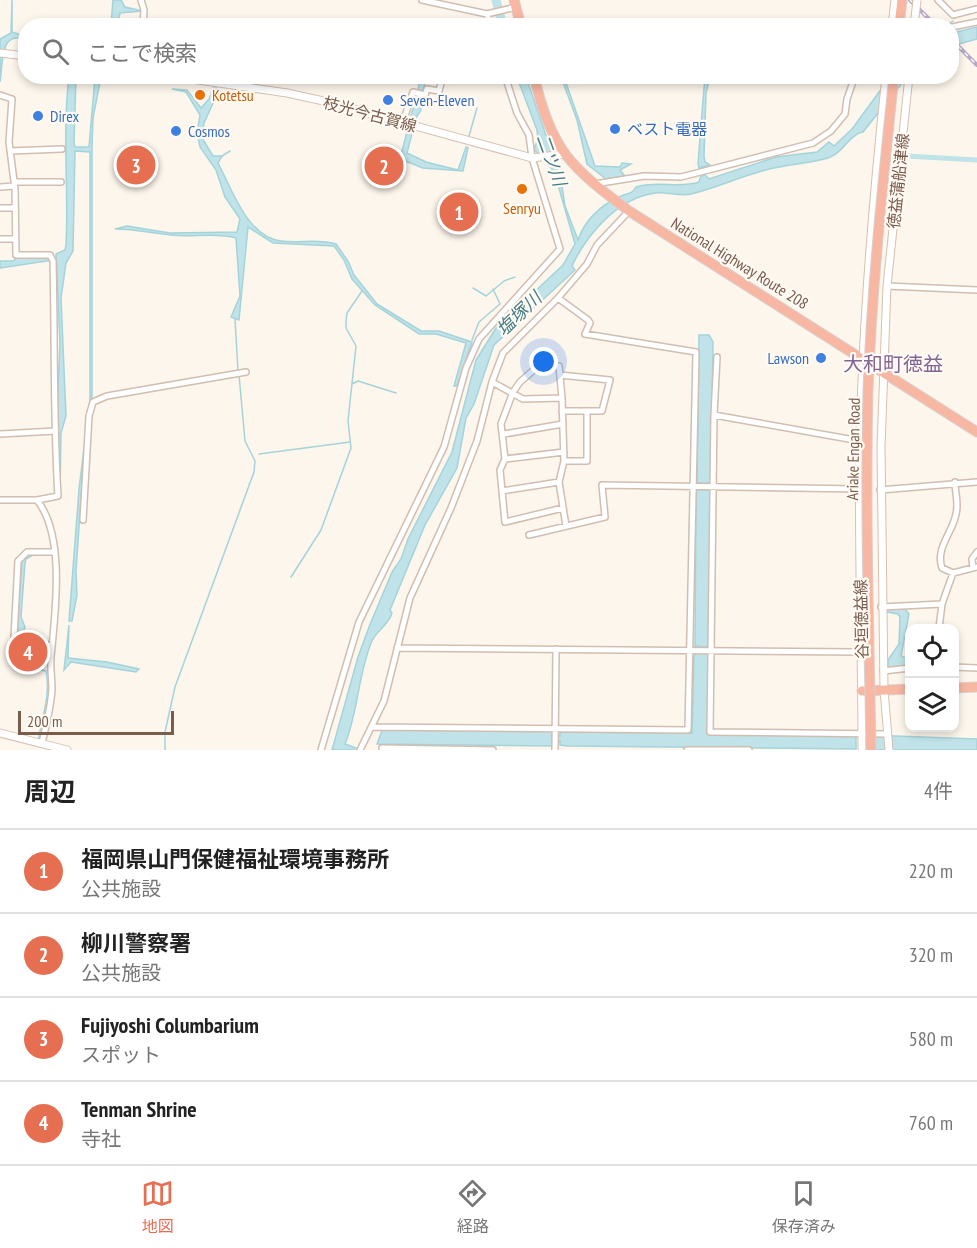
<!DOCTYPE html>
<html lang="ja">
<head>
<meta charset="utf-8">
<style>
	body { margin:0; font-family:"PT Sans Narrow","Noto Sans JP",sans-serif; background:#f6f6f6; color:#222 }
	.controls { position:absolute; right:18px; bottom:18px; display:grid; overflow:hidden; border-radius:12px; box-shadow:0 3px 9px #0003 }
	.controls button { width:54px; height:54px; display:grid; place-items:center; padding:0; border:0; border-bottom:2px solid #e0e0e0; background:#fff; color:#222; font:30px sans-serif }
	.scale { position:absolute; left:18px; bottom:15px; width:156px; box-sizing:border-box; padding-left:6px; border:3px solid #7a5c4d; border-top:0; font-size:16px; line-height:21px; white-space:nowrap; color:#7a5c4d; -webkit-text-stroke:4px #fffaf3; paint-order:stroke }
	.you { position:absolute; left:544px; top:362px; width:21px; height:21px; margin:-15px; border:4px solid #fff; border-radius:50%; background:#1a73e8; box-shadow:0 0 0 9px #1a73e833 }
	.badge { display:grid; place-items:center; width:39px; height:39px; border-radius:50%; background:#e76f51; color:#fff; font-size:20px; font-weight:700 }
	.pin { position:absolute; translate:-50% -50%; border:3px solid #fff; box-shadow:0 2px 6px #0006 }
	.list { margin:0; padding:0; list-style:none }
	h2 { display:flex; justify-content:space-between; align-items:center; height:78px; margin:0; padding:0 24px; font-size:26px }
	h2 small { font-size:20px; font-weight:400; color:#767676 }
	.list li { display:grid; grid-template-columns:39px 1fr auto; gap:18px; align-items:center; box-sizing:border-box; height:84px; padding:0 24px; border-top:2px solid #e0e0e0 }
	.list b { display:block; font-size:22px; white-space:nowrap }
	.list p { margin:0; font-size:20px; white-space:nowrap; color:#767676 }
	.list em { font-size:20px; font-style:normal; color:#767676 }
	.icon { flex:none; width:33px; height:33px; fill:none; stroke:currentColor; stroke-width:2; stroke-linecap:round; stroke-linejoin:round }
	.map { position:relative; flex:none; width:977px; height:750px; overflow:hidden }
	.search { position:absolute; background:#fff; box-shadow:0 3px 9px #0003; left:18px; right:18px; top:18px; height:66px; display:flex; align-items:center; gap:15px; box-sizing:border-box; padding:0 21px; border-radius:24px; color:#767676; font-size:22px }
	.sheet { height:414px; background:#fff }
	nav { display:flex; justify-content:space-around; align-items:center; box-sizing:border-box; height:84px; border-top:2px solid #e0e0e0; background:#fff; font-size:16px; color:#767676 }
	nav a { display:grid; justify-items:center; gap:3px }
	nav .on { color:#e76f51 }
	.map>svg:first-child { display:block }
</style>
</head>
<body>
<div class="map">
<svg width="977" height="750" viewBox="0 0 977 750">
	<rect width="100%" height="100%" fill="#fdf6ec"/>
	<path fill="#bfe3e8" stroke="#a5d3da" stroke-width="1.5" d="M12 0V32L25 36V40C0 29 3 64 0 82V39L11 33Z
		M113 0H121L125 7 142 11 120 13 118 25H111Z
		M977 27V39L952 46V33Z
		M705 76 710 77 706 93 704 156 705 162 710 165 699 168 698 163Z
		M69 77H76L74 143 75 147H89L95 77H101L93 118 92 148V396L85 438 76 571 77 595 72 621H69L79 489 90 400V152L75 151 73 251 66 263 61 298 66 416 61 433 60 495 57 414 60 344 56 254 65 250 66 245C69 188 62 133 69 77Z
		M217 77H225L204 123 202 138 213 156H222L218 163C232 189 247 237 281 241 299 244 315 238 336 244L348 261 354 275 377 304 421 331H439L472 342 457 386H454L466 343 436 334H419L375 305 352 279 344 260 334 246 273 243 248 227 239 320 231 317 240 296 236 238C214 232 193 238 171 235 152 233 133 229 115 229L127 226 170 233 237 232 240 219 225 197 216 170 200 147 197 133 200 115 186 92 172 89 187 90 201 108 209 99Z
		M421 77H427L420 100 421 110 416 118 407 153 426 162 458 170 466 147 468 148 463 171 423 168 400 159Z
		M517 77H526L561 179 565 206 578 240C585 220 601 205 621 196 628 193 632 194 636 187 658 180 678 189 699 182L701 176 705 175 709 179 776 157 817 152 829 142 834 146 852 129 890 77H907L863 132C849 134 844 153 828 158 810 163 792 164 774 168 746 174 719 187 691 194 679 197 667 191 655 193 618 198 587 234 572 266L575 270 494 345 474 404 466 418 457 468 425 525 390 610 392 613C389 625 375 631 371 643 358 676 358 712 345 744L356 748 354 750H332L358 657 369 627 392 572 401 559 408 539 452 452 476 360 496 328 563 265 575 244 556 178 552 169 534 149 538 139 537 130Z
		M561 77H564L595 166 620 167 622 163 631 164 620 170 625 176 606 179 587 164 577 120Z
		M18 257H53L54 260 0 268V261H13Z
		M699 335H709L713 342 711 483H706V490H712L709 647H703L704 652H709L708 733 856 735V749L567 746 560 745V741H554V746L377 744 383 728 554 731 555 736H560V732L692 733 694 652 700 651V646H695L696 490 702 489V483H697Z
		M26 553 35 554 26 559 25 563 21 617 25 627 22 637H17L22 559Z
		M887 608 905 609 909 614 901 656 909 659V665L888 669V660L899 644 900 617 898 614 887 612Z
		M69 625 68 658 107 662 139 669 136 672 71 662 64 670Z
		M868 735 977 739V750H868L866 737Z"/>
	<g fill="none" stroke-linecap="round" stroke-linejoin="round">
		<path stroke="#a5d3da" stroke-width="1.5" d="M946 26 953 21
			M469 136 477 108
			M222 156 230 151
			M473 288 486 296 504 281 515 277
			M235 319 238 371
			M472 340 479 322 500 304 493 289
			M352 384 358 381 396 393
			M259 454 350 442
			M291 577 321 530 351 448 348 421 356 346 346 328V320L347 313 362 291
			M19 642 17 665 46 671C51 694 42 718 38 741
			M165 750V732L175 687 254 472 255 461 245 441 239 375"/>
		<path stroke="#bfe3e8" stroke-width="5" d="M906 156 977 160"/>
		<path stroke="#bfe3e8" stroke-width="9" d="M496 0 503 26"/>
		<g stroke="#d1beb0" stroke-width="8">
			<path id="street" d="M141 0 144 10 143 26
				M422 0 487 14 516 7
				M938 0 953 15 977 9
				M487 14 490 26
				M952 27 977 22
				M0 95 12 99 9 142 15 189 16 255H50L53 261C55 340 53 417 58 496L37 500
				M403 122 413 92 425 95 427 89 439 91 443 76
				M10 151 62 149
				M14 182H61
				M595 184 644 176 681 177 813 143 831 131 845 114 847 99 855 76
				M0 187 14 186
				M0 208H15
				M0 239H15
				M887 286 977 290
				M717 357 714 415 860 441
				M560 375 610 380 602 411H562
				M492 382 523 399 562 398 564 461 559 482 566 526
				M562 398 559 366 536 368 520 382 513 392 501 424 505 459 500 470 505 522 563 508
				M714 415 710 732 887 734
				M0 434 55 431
				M504 434 563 424
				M505 459 564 452
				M564 461H587V411
				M955 482C955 493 959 503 956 514 953 532 935 548 942 568L953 573 977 567
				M880 490 977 482
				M502 491 559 482
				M0 500H37C66 537 55 613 51 657 50 668 52 678 52 689 51 707 46 726 42 743
				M83 520 89 416 93 402 107 396 246 372
				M529 535 605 517 602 485 859 489
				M973 568 972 559 977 552
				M881 607 942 604 953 573
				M939 628 942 604
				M15 640 52 646
				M397 648 856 652
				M13 656 18 561 27 552H55
				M954 667 977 668
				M883 671 910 668
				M372 727 688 730 696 352 585 334 590 323 588 320 558 298
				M382 748 493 750
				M321 750 359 622 444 447 466 368 479 339 560 249 532 158 529 135 517 113 505 76
				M360 750 384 701 410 598 451 508 477 441 492 382 503 353 558 298 587 264 597 245 629 211
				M555 750 556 649
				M687 750H749"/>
		</g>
		<g stroke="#d6c0b0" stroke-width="9">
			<path id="secondary" d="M892 26 895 0
				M0 53 26 56
				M171 76 287 93 328 102 532 158 565 154
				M0 733 67 750
				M862 750C862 647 858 543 860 440 863 318 873 197 886 76
				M889 750 884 689 881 447 887 286 909 76"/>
		</g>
		<g stroke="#dad1cd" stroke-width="11">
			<path id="highway" d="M514 0 521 26
				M899 26 902 0
				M534 76C540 102 550 134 566 155 583 177 608 195 629 211L977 432
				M954 688 977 687
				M862 691 910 689"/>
		</g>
		<use href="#street" stroke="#fff" stroke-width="5"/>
		<use href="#secondary" stroke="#fff" stroke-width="7"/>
		<use href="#highway" stroke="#f7b7a3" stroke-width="9"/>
		<g stroke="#b9a8c9" stroke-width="4">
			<path id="rail" d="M910 0 936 26
				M952 40 977 65"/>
		</g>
		<use href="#rail" stroke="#fffaf3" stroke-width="1.5" stroke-dasharray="4.5" stroke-linecap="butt"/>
		<g stroke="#d6c0b0" stroke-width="9" stroke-linecap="butt">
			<path id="secondary-bridge" d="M914 26 917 0"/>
		</g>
		<g stroke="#dad1cd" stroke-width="11" stroke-linecap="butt">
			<path id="highway-bridge" d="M871 750C869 630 865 510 868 390 872 285 883 181 894 76"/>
		</g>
		<use href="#secondary-bridge" stroke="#fff" stroke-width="7"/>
		<use href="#highway-bridge" stroke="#f7b7a3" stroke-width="9"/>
	</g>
	<g fill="#e8710a" stroke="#fffaf3" stroke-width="2">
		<circle cx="200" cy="95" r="6"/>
		<circle cx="522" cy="189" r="6"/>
	</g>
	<g fill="#3f7fe0" stroke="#fffaf3" stroke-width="2">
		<circle cx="388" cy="100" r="6"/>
		<circle cx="38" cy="116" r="6"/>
		<circle cx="615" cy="129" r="6"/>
		<circle cx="176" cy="131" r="6"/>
		<circle cx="821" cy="358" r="6"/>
	</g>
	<g text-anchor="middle" stroke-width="4.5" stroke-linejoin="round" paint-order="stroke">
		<g font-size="16" fill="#c56008" stroke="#fffaf3" text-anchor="start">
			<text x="212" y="101">Kotetsu</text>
			<text x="522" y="214" text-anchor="middle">Senryu</text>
		</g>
		<g font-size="16" fill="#366cbe" stroke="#fffaf3" text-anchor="start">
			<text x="400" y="106">Seven-Eleven</text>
			<text x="50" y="122">Direx</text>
			<text x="627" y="135">ベスト電器</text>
			<text x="188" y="137">Cosmos</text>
			<text x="809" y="364" text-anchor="end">Lawson</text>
		</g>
		<g font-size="16" fill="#7a5c4d" stroke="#fffaf3">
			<text transform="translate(370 114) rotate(15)" y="6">枝光今古賀線</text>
			<text transform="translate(898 181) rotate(-84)" y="6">徳益蒲船津線</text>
			<text transform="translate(740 263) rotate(32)" y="6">National Highway Route 208</text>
			<text transform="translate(853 449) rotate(-89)" y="6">Ariake Engan Road</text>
			<text transform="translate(861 619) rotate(-91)" y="6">谷垣徳益線</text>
		</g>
		<g font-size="18" font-style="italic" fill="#437c86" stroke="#fffaf3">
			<text transform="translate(551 160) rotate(70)" y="6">二ツ川</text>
			<text transform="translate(519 314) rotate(-44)" y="6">塩塚川</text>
		</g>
		<g font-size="20" fill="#846695" stroke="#fffaf3">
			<text x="893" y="371">大和町徳益</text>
		</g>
	</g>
</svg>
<div class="controls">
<button><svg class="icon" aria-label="locate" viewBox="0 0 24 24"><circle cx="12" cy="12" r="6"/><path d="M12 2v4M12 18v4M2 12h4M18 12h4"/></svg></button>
<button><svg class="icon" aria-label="layers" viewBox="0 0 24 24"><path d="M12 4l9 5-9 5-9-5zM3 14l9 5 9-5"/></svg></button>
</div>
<div class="scale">200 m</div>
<div class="you"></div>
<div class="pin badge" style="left:459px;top:212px">1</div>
<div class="pin badge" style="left:384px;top:166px">2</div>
<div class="pin badge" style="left:136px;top:165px">3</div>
<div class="pin badge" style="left:28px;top:652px">4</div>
<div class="search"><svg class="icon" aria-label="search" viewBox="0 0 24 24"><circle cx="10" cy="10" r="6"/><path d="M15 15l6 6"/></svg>ここで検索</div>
</div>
<section class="sheet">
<h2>周辺<small>4件</small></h2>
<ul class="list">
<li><span class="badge">1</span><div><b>福岡県山門保健福祉環境事務所</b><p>公共施設</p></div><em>220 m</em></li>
<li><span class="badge">2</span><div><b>柳川警察署</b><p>公共施設</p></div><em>320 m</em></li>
<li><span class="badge">3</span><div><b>Fujiyoshi Columbarium</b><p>スポット</p></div><em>580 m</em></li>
<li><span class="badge">4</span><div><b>Tenman Shrine</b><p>寺社</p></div><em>760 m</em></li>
</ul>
</section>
<nav>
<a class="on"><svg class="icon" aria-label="map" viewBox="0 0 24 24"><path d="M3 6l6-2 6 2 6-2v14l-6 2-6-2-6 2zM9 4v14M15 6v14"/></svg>地図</a>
<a><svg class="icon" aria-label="directions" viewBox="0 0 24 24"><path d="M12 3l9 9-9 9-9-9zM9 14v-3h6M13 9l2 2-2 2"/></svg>経路</a>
<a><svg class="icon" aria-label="saved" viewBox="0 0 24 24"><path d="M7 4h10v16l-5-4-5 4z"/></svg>保存済み</a>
</nav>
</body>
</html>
